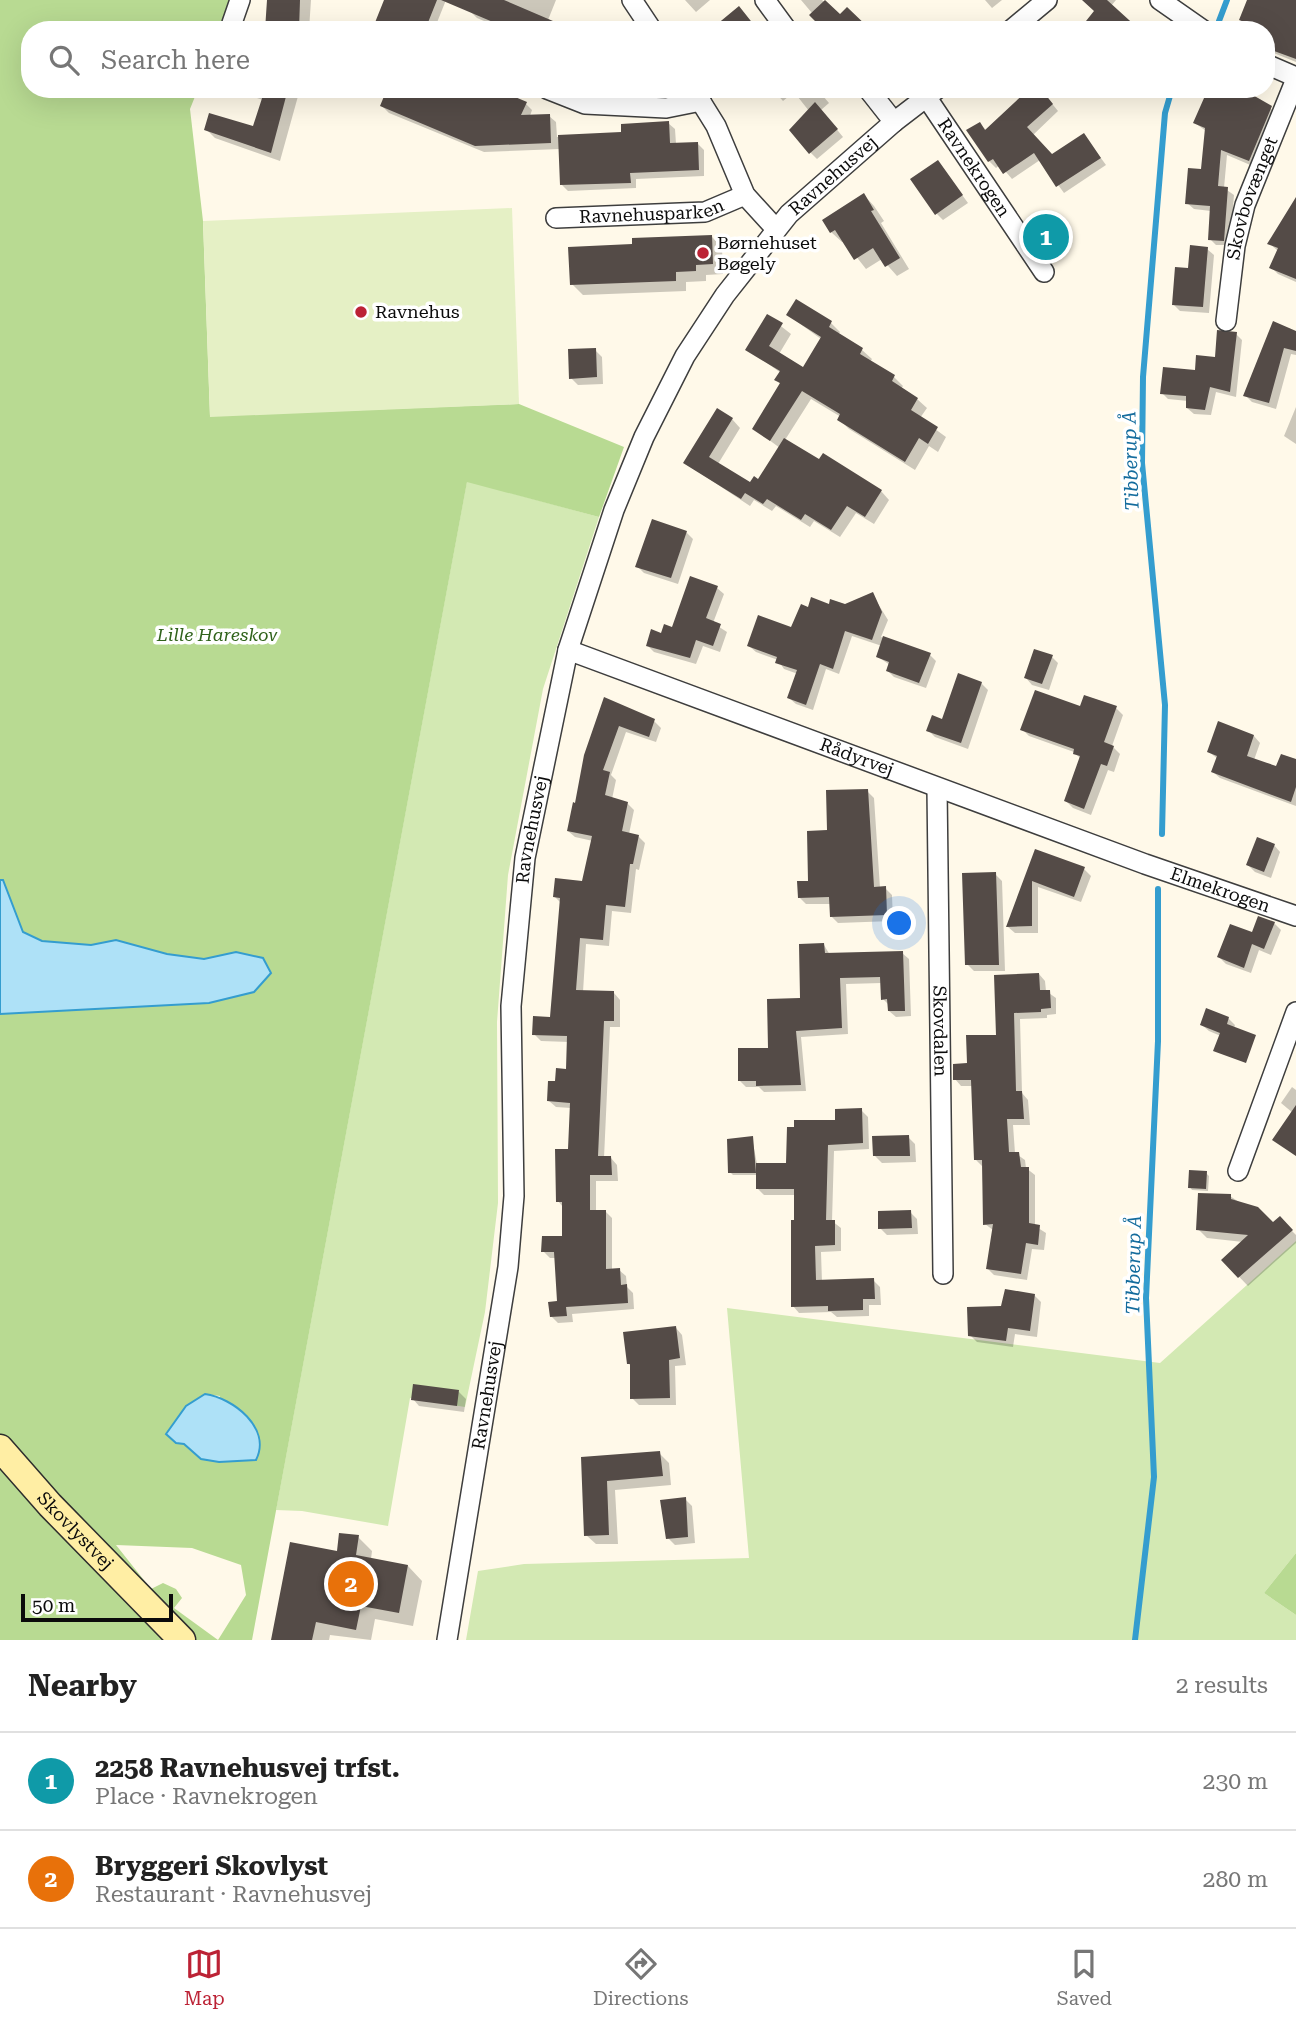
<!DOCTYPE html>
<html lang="en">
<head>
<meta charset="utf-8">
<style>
	body { margin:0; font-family:"Roboto Serif",serif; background:#f6f6f6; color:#222 }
	.scale { position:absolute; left:21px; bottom:18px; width:152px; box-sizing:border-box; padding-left:7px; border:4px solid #0b0b0b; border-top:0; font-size:19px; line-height:24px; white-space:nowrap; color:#0b0b0b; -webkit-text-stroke:5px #fff; paint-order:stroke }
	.you { position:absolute; left:900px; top:924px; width:24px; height:24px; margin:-18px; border:5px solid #fff; border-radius:50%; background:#1a73e8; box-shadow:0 0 0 10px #1a73e833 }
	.badge { display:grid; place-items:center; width:46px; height:46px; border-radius:50%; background:#bc2235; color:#fff; font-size:23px; font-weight:700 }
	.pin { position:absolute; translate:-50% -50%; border:4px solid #fff; box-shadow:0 2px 7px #0006 }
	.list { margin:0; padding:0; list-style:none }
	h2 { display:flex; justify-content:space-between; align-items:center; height:91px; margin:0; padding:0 28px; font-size:30px }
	h2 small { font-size:23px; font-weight:400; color:#767676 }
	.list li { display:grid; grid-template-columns:46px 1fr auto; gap:21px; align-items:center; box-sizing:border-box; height:98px; padding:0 28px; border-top:2px solid #e0e0e0 }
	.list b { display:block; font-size:26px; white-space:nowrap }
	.list p { margin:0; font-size:23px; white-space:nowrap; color:#767676 }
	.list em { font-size:23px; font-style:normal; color:#767676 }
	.icon { flex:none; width:38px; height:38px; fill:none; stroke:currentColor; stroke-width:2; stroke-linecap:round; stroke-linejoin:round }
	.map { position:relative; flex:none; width:1296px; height:1640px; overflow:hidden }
	.search { position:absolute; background:#fff; box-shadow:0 7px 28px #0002; left:21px; right:21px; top:21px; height:77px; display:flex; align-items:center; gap:18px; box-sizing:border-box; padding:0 24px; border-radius:28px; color:#767676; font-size:26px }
	.sheet { height:287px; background:#fff }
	nav { display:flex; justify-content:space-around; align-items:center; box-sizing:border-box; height:98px; border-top:2px solid #e0e0e0; background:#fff; font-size:19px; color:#767676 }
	nav a { display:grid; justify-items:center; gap:4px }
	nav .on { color:#bc2235 }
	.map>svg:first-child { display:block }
</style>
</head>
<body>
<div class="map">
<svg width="1296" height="1640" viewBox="0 0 1296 1640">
	<rect width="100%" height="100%" fill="#fff9e9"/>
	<path fill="#d3e9b3" d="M467 481 599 517 543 689 508 875 497 1022 498 1203 485 1312 465 1407 410 1398 388 1526 302 1511 276 1510Z
		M1296 1241V1553L1264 1593 1296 1615V1640H466L478 1571 524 1564 749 1558 727 1308 1160 1363Z"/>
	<path fill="#b8da92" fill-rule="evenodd" d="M0 0H233L221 30H30V89H198L190 109 203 221 210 416 519 404 624 447 599 517 467 482 252 1640H218L246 1595 241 1565 192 1548 116 1545 151 1589 163 1583 176 1589 182 1598 174 1608 218 1640H0V1014L154 1004 236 952 204 959 167 954 116 940 91 945 42 941 23 932 3 880H0ZM205 1394 220 1396 201 1459 184 1443 186 1406Z
		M1296 1553V1615L1264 1593Z"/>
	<path fill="#e5f0c5" d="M512 208 519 404 210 417 203 221Z"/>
	<path fill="#aee1f7" stroke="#349dcf" stroke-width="2" d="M0 880H3L23 932 42 941 91 945 116 940 167 954 204 959 236 952 263 958 271 973 254 992 209 1003 0 1014Z
		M205 1394C233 1398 272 1428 256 1460L219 1462 201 1459 184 1444 176 1443 166 1434 186 1406Z"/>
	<path fill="#0003" d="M269 0H311L309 30H267Z
		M386 0H446L434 30H373Z
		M474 0H556L548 20 571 30H505L477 18 470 11Z
		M685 0H710L696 12Z
		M801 0H822L840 17 868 30 812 13Z
		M985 0H1002L992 8Z
		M1084 0H1116L1111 6 1136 30H1086L1097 12Z
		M1249 0 1296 1V62L1266 50V30H1256L1241 20Z
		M230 89H300L280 161 215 138 206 129 255 128 263 100Z
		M633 89H658L655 98Z
		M772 89H817L829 103 821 110 843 137 817 159 810 152 809 111 794 92 783 101Z
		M1040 89 1058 111 1033 135 1052 156 1084 135 1106 165 1064 193 1040 160 1012 179 1000 165 996 168 989 161 980 124 987 131Z
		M1095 89H1105L1100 94Z
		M1237 89 1260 99 1277 114 1255 167 1227 155 1224 188 1234 195 1230 245H1216L1210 239 1211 211 1194 209 1187 203 1203 171 1206 131 1195 123Z
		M526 104 532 110 530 116H549L556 122 557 137 623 134 668 123 675 129 676 144 697 143 704 150V176L636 179V188L568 191 562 185 560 149 484 152 389 113 382 106Z
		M938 162 968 203 943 220 937 214Z
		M864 195 874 206 884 221 881 223 909 269 897 276 882 259 866 269 844 241 842 242 831 232Z
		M1296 200V282L1278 274 1271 267 1278 251 1269 243Z
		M712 237 722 247 723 274 706 275V281L686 282V291L583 295 572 284 634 246Z
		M1207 249 1214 255 1209 313 1180 311 1173 304 1190 270Z
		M788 315 831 323 840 332 838 335 862 350 872 359 870 362 894 377 903 386 901 389 917 399 927 408 920 418 946 437 938 452 929 446 915 470 849 429 839 419 841 417 811 399 785 440 820 462 881 491 889 500 874 524 856 513 840 537 814 521 810 527 776 506 772 511 754 500 750 506 685 463 732 419 740 428 718 464 751 485 759 482 780 448 754 429 781 385 777 380 781 373 747 349 768 316 791 334 779 354 803 369 821 339Z
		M1296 333V355L1291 354 1276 409 1252 402 1245 395Z
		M1236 334 1242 340 1236 397 1216 392 1211 415 1194 414 1187 408 1188 401 1168 399 1162 393 1217 359Z
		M595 350 602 357 603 384 578 385 571 378Z
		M1296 407V444L1284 436Z
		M686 532 693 539 678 584 644 573 637 566Z
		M717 588 724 594 713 623 727 632 720 652 703 646 696 664 654 652 648 646 673 629Z
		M872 594 888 620 881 637 930 655 936 661 926 688 894 677 888 671 890 665 878 657 882 646 852 636 839 674 826 669 813 710 796 704 789 698 798 674 784 669 778 660 756 652 749 646 792 630 809 609 845 606Z
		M1052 657 1058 663 1049 690 1032 685 1026 678Z
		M981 683 988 690 968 749 935 737 928 730 943 721Z
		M605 699 654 721 661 728 656 742 626 732 611 775 616 780 612 799 627 803 634 810 629 834 638 836 645 843 639 870 636 869 631 913 612 911 609 946 586 944 583 992 614 993 620 1000V1027H610L604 1158H611L617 1165 618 1181H596V1212H606L612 1218V1270H619L626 1276 627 1287 633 1293 634 1309 572 1314 573 1322 558 1323 551 1316 558 1303 556 1258H550L543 1251 563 1238V1207L558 1201 570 1151 571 1108 556 1107 549 1101 567 1071 569 1042 541 1041 534 1034 552 1018 561 903 555 897 583 883 593 841 575 837 568 831Z
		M1116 708 1123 715 1112 746 1120 754 1114 772 1108 770 1091 815 1073 808 1066 801 1081 759 1074 752 1029 736 1022 729 1081 709Z
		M1254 736 1260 743 1254 760 1277 768 1296 761V806L1220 778 1213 772 1218 759 1209 752Z
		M867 791 874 798 880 888H885L892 895 893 921 838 923 831 916V904H806L799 897 810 883 829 832Z
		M1274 845 1280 852 1271 878 1255 872 1248 865Z
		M1037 851 1084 869 1091 876 1081 902 1038 887V933H1015L1008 927Z
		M995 874 1002 881 1005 971H974L967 964Z
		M1274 923 1281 930 1271 955 1259 950 1251 973 1226 964 1219 957Z
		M824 945 830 955 902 953 909 959 911 1016 896 1017 889 1011V1005L883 999 882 983 846 984 848 1034 801 1037 806 1091 764 1092 759 1087H746L740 1081 770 1050 802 1000Z
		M1039 974 1045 981 1046 991 1056 998V1014L1047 1015V1018L1020 1019 1022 1093 1028 1100 1030 1125H1013L1015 1153 1025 1160 1026 1168 1035 1175V1226L1046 1233 1044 1250 1032 1249 1027 1280 994 1275 987 1268 993 1230 985 1224 982 1166 976 1160 973 1086H961L955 1079 998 1036Z
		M1228 1018 1235 1025 1230 1040 1209 1031 1202 1025Z
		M1292 1087 1296 1090V1156L1274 1140 1293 1113 1281 1103Z
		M861 1110 868 1117 869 1149 834 1151 832 1221 841 1228V1251L821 1252 822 1282 873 1280 880 1287 881 1305H869V1316L837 1317 831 1312 799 1313 793 1306 796 1195H764L757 1188 758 1175H733L730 1172 752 1138 757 1164 788 1165 837 1121Z
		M908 1137 915 1144 916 1162 882 1163 875 1156Z
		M1206 1173 1209 1176 1208 1191 1192 1190 1190 1187Z
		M1230 1196 1273 1225 1280 1219 1296 1235V1243L1248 1286 1223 1260 1243 1242 1207 1238 1198 1229Z
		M910 1212 917 1219 918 1234 887 1235 880 1228Z
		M1034 1295 1041 1302 1037 1337 1015 1334 1013 1347 977 1342 970 1335 1003 1308Z
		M676 1328 682 1335 686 1365 675 1366 676 1405H639L632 1398V1367L628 1363Z
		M459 1392 466 1399 464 1412 419 1406 413 1399Z
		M659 1453 669 1463 671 1485 615 1490 618 1544H596L586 1535 583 1458Z
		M685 1499 692 1506 695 1543 675 1545 668 1538Z
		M358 1537 372 1551 371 1559 408 1566 422 1581 413 1626 375 1619 371 1640 330 1635 329 1640H273L338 1553Z"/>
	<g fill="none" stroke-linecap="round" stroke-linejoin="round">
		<path stroke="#349dcf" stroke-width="6" d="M1219 21 1227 0
			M1162 834 1165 705 1142 463 1143 377 1165 113 1172 89
			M1135 1640 1154 1477 1146 1298 1158 1041V889"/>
	</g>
	<path fill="#544b47" d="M267 0H300L299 30H265Z
		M384 0H437L425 30H372Z
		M441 0H504L574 30H512Z
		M825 0 840 14 847 7 871 30H824L809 15Z
		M1082 0H1107L1140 30H1095L1086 21 1094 11Z
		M1247 0H1296V59L1266 48V30L1239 20Z
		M739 6 758 30H710Z
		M265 89H288L271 153 204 130 209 113 253 126Z
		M387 89H496L527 102 521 115 550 114 551 143 475 146 380 106Z
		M1029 89H1041L1053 104 1027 127 1052 154 1084 133 1101 158 1056 187 1034 153 1003 174 993 159 988 162 966 130 980 122 985 130Z
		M1208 89H1242L1272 106 1249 161 1221 150 1218 186 1228 187 1224 241 1208 240 1210 206 1185 204 1188 168 1201 169 1205 128 1193 123Z
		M815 102 838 129 809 154 789 130Z
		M669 121 670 143 698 142 699 170 630 173 631 183 560 185 558 135 621 132V124Z
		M938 160 963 195 935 215 910 179Z
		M864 193 874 210 871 211 900 258 885 267 873 248 854 260 835 230 830 233 822 220Z
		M1296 197V279L1269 268 1278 248 1267 244Z
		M712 235 713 264 696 265V271L676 272V281L570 285 568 247 632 244V238Z
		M1190 245 1208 247 1203 307 1172 305 1175 267 1188 268Z
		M796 299 832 321 829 327 863 348 860 354 895 375 892 381 918 398 911 410 938 427 928 444 919 438 905 462 837 420 840 414 802 391 770 441 752 429 780 383 774 380 780 371 745 350 767 314 783 323 769 346 803 367 821 337 786 315Z
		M1273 321 1296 331V351L1284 348 1269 403 1243 396Z
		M1217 330 1237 332 1230 392 1210 387 1205 410 1186 408V396L1160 394 1163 367 1195 370 1196 355 1215 357Z
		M596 348 597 377 569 379 568 349Z
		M717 408 733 418 709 457 750 482 754 476 758 479 784 438 819 459 823 453 882 490 865 517 847 506 831 530 805 514 801 520 767 499 763 504 745 493 741 499 683 463Z
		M652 519 687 531 671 578 635 567Z
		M690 576 718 586 706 618 721 624 713 646 696 640 690 658 646 646 651 629 661 633 664 624 672 627Z
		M873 592 882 612 872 640 845 631 833 669 820 664 806 705 787 698 797 670 775 663 777 657 747 646 758 615 791 627 801 604 808 607 811 597 829 604 830 599 845 604Z
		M883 636 931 653 919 683 886 671 889 662 876 657Z
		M1034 649 1053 655 1042 684 1024 678Z
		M958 673 982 682 961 743 926 731 932 715 942 719Z
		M1035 690 1080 706 1084 695 1117 706 1104 742 1114 746 1107 766 1101 764 1084 809 1064 801 1080 756 1073 754 1074 749 1020 730Z
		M604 697 655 719 649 737 619 726 603 770 610 772 605 795 628 802 622 831 639 835 633 864H630L625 907 606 905 603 940 580 938 576 990 614 991V1021H604L598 1156H611L612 1175H590V1210H606V1269L620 1268 621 1285 627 1284 628 1303 566 1307 567 1316 550 1317 548 1302 557 1301 554 1252H541L542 1236H562V1202H556L555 1149H568L570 1103 547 1101 548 1081H555L556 1068 566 1069 567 1036 532 1035 533 1016 550 1017 560 898 553 897 555 878 582 881 592 836 567 831 573 802 575 803 584 755Z
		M1218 721 1254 735 1247 756 1276 766 1281 754 1296 759V787L1291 802 1211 772 1217 756 1207 752Z
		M868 789 874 887 886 886 887 915 830 917 829 897 798 898 797 881H808L807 831 827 830 826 790Z
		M1257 837 1275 844 1264 872 1246 865Z
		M1035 849 1085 867 1074 897 1032 881V926L1006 927Z
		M996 872 999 965H965L962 873Z
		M1258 916 1275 922 1264 949 1252 944 1244 968 1217 957 1230 924 1252 932Z
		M824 943 825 953 903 951 905 1011H888L887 999 881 1000 880 977 840 978 842 1028 796 1031 801 1085 756 1086V1081H738V1048H768L767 999 800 998 799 944Z
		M1039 973 1040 990H1050L1051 1008 1041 1009V1012L1014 1013 1016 1091H1022L1024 1119H1007L1009 1152H1019L1021 1167H1029V1223L1040 1225 1038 1245 1026 1243 1021 1274 986 1269 993 1224 983 1225 982 1160H974L971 1080H953V1064L967 1063 966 1035H996L994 975Z
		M1206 1008 1229 1017 1227 1024 1256 1035 1246 1063 1213 1051 1220 1033 1200 1025Z
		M1296 1105V1156L1272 1140Z
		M862 1108 863 1143 828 1145 826 1220H835V1245L815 1246 816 1280 874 1278 875 1299H863V1310L828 1311V1306L791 1307V1220H794V1189H756V1163H786L787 1127H794V1120H835V1109Z
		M909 1135 910 1156H873L872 1136Z
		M753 1136 756 1173H728L727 1139Z
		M1189 1170 1207 1171 1206 1189 1188 1188Z
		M1198 1193 1231 1194V1199L1258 1207 1273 1222 1280 1216 1293 1230 1238 1278 1221 1260 1248 1235 1196 1230Z
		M911 1210 912 1228 878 1229V1211Z
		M1005 1289 1035 1294 1030 1331 1008 1328 1006 1341 968 1336 967 1307 1001 1306Z
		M676 1326 680 1358 669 1360 670 1398 630 1399V1364H627L623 1332Z
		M413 1384 459 1390 457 1406 411 1400Z
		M660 1451 663 1476 607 1481 609 1535 584 1536 581 1457Z
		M686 1497 688 1537 666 1539 660 1500Z
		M339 1533 359 1535 356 1555 408 1565 399 1613 361 1606 356 1630 316 1622 312 1640H271L290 1542 337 1551Z"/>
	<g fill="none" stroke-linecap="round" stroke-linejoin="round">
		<g stroke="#3e3e3e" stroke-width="22">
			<g id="street">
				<path d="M632 0 652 30"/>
				<path d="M765 0 787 30"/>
				<path d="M1160 0 1203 30"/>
				<path d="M232 23 240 0"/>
				<path d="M1011 30 1047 0"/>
				<path d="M1266 64 1296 77"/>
				<path d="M547 89 585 104 666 108 701 101"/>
				<path d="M693 89 716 126 745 195 776 229"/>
				<path d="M868 89 894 122"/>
				<path id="s1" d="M927 98 1044 272"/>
				<path id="s2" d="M556 218 705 212 745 195"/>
				<path id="s3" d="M1226 321 1235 246 1245 205 1296 79"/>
				<path id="s4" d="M568 650 1145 864 1296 916"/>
				<path id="s5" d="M937 788 943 1274"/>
				<path d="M1238 1171 1296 1012"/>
				<path id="s6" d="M447 1640 508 1267 514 1196 511 1006 525 858 568 650 614 510 644 437 685 356 725 295 789 214 894 122 937 89"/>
			</g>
		</g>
		<g stroke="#2d2d2d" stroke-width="29">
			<g id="secondary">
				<path id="s7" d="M0 1448 50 1505 182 1640"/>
			</g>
		</g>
		<use href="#street" stroke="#fff" stroke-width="19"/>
		<use href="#secondary" stroke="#ffeea4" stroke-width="26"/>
	</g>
	<g fill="#bc2235" stroke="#fff" stroke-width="2.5">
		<circle cx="703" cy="253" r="7"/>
		<circle cx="361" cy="312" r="7"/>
	</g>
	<g text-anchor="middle" stroke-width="7" stroke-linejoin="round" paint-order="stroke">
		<g font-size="18" fill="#0b0b0b" stroke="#fff">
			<text dy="6" stroke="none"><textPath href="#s1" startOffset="84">Ravnekrogen</textPath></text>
			<text dy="6" stroke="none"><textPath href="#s6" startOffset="1552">Ravnehusvej</textPath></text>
			<text dy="6" stroke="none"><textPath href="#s3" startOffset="126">Skovbovænget</textPath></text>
			<text dy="6" stroke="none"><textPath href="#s2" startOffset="96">Ravnehusparken</textPath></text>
			<text dy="6" stroke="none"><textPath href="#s4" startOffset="308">Rådyrvej</textPath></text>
			<text dy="6" stroke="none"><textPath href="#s6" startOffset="817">Ravnehusvej</textPath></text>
			<text dy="6" stroke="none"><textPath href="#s4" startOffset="695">Elmekrogen</textPath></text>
			<text dy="6" stroke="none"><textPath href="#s5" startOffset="243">Skovdalen</textPath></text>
			<text dy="6" stroke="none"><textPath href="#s6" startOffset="248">Ravnehusvej</textPath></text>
			<text dy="6" stroke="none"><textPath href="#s7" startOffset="112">Skovlystvej</textPath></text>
		</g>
		<g font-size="18" fill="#0b0b0b" stroke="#fff" text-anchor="start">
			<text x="717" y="249">Børnehuset<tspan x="717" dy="21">Bøgely</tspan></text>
			<text x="375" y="318">Ravnehus</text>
		</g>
		<g font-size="18" font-style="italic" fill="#30631b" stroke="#fff">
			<text x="217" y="641">Lille Hareskov</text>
		</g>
		<g font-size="19" font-style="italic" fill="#146c9d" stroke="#fff">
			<text transform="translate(1130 461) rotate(-92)" y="7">Tibberup Å</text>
			<text transform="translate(1133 1265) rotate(-89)" y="7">Tibberup Å</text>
		</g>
	</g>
</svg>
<div class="scale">50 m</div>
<div class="you"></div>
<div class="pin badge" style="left:1046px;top:237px;background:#0f9aa8">1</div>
<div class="pin badge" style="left:351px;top:1584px;background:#e8710a">2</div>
<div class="search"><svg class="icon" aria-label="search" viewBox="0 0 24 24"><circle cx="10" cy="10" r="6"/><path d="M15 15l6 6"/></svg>Search here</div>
</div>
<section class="sheet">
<h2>Nearby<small>2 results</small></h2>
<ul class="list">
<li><span class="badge" style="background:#0f9aa8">1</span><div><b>2258 Ravnehusvej trfst.</b><p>Place · Ravnekrogen</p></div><em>230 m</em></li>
<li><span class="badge" style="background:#e8710a">2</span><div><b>Bryggeri Skovlyst</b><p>Restaurant · Ravnehusvej</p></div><em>280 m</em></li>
</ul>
</section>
<nav>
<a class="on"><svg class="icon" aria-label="map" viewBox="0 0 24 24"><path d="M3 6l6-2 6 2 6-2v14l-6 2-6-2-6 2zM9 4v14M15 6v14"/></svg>Map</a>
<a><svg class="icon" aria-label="directions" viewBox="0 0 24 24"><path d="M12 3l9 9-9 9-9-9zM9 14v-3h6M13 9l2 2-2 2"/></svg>Directions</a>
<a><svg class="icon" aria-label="saved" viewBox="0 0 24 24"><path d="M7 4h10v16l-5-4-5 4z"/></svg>Saved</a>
</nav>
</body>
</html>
